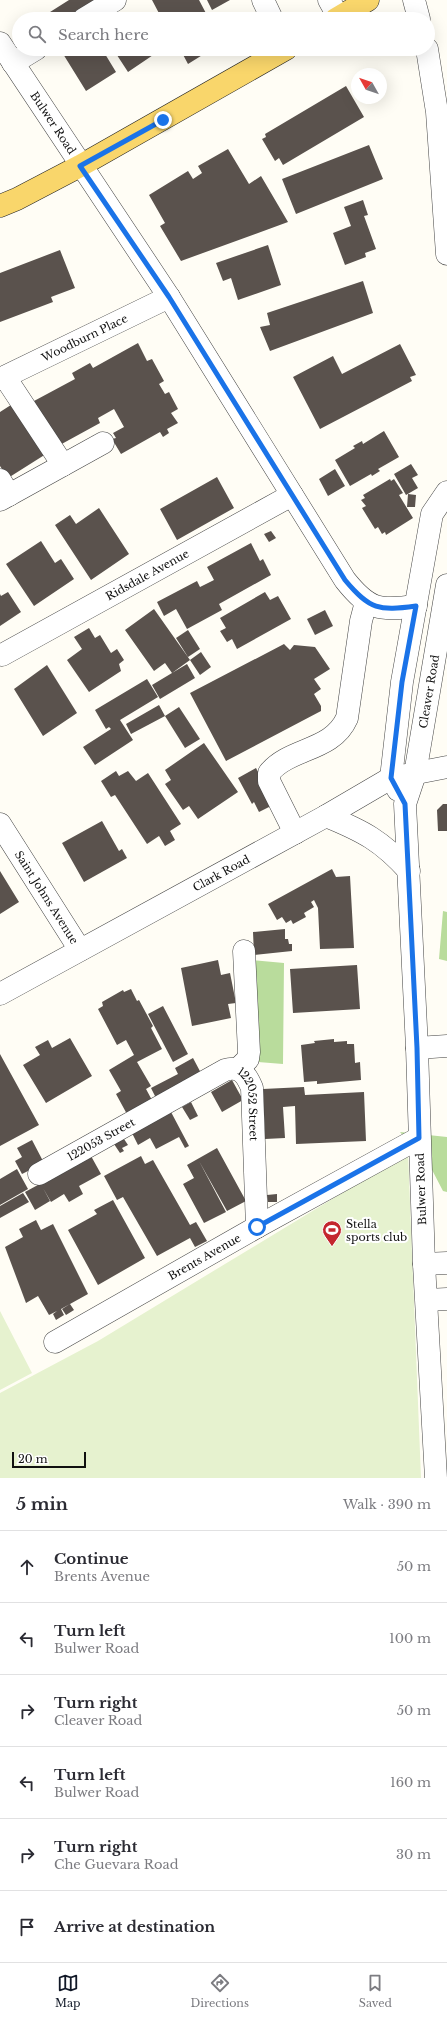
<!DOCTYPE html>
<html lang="en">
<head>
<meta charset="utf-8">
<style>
	body { margin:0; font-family:"Libre Baskerville",serif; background:#f7f7f7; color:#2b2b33 }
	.compass { position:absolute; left:351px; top:68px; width:36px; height:36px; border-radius:50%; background:#fff; box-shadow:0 4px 16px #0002; rotate:310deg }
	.scale { position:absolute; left:12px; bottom:10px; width:74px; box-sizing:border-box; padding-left:4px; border:2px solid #111; border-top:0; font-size:11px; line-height:14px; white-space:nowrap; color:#111; -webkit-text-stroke:3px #fff; paint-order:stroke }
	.stop { position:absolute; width:12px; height:12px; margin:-9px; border:3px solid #1a73e8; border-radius:50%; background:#fff }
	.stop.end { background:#1a73e8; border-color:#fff; box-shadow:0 1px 4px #0008 }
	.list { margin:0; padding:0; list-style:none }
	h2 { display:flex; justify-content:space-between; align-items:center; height:52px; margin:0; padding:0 16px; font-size:17px }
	h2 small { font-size:13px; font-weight:400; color:#7c7c81 }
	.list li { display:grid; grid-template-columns:26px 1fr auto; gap:12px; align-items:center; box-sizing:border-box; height:72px; padding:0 16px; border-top:1px solid #e1e1e2 }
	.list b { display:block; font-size:15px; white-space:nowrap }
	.list p { margin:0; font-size:13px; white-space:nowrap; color:#7c7c81 }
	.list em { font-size:13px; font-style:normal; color:#7c7c81 }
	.icon { flex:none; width:22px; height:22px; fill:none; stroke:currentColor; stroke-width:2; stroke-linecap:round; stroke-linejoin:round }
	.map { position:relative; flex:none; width:447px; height:1478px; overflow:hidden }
	.search { position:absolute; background:#fff; box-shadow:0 4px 16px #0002; left:12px; right:12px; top:12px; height:44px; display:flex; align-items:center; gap:10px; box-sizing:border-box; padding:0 14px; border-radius:22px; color:#7c7c81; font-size:15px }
	.sheet { height:484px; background:#fff }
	nav { display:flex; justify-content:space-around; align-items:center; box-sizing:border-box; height:56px; border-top:1px solid #e1e1e2; background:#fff; font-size:11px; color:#7c7c81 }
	nav a { display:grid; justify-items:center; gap:2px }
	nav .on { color:#111827 }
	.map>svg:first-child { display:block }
</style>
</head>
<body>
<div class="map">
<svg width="447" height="1478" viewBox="0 0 447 1478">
	<rect width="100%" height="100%" fill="#fffdf5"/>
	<path fill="#b9dc9c" d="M443 911 447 912V961L439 959Z
		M252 960 284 963 283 1064 258 1062Z
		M400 1132 447 1137V1192L443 1191 430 1166Z"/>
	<path fill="#e6f2cf" d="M408 1153 421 1478H0V1393L98 1341Z
		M0 1311 32 1373 0 1390Z"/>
	<path fill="#5a524d" d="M69 0H98L68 19H39Z
		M152 0H199L209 19H162Z
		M207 0H230L212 10Z
		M60 49H102L116 72 86 91Z
		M113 49H162L128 72Z
		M180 49H212L188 64Z
		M346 86 364 117 283 165 279 158 275 161 262 139 266 137 265 134Z
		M369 145 383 179 296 214 282 179Z
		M228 149 249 184 261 176 288 222 181 261 160 226 165 223 149 195 188 171 193 179 202 173 198 166Z
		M363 200 368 215 364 216 376 249 365 253 366 257 345 265 333 233 351 226 344 207Z
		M268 245 281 285 238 300 231 278 223 281 216 263Z
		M60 250 75 288 51 297 53 302 0 322V273Z
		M363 281 373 313 270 351 260 327 270 325 267 313Z
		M138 343 147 361 152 359 164 381 159 384 165 394 169 392 178 409 171 413 178 423 167 429 169 433 163 437 160 432 121 454 112 439 116 438 113 433 124 427 114 409 98 418 100 423 58 446 34 401 75 379 72 373 90 363 93 368Z
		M400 344 416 375 410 377 412 381 320 429 293 377 333 356 342 374Z
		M14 403 46 454 8 478 0 466V412Z
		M384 431 399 457 378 469 380 471 372 476 371 474 350 486 335 460 355 448 353 446 362 441 363 444Z
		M411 464 418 475 412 478 418 488 406 495 394 474Z
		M335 469 345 486 328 496 319 479Z
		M217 477 234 508 177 540 160 509Z
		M390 479 391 481 394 479 403 493 399 495 413 518 386 535 385 532 382 534 378 527 375 529 362 508 366 506 361 500 365 498 363 495Z
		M408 494 416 495 415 507H407Z
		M99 508 129 554 91 580 55 525 70 515 76 524Z
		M271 531 276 538 269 542 264 534Z
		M41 541 55 563 61 559 74 579 34 606 6 564Z
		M251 543 260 561 263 559 271 575 219 604 222 610 187 629 176 609 164 616 157 602 197 581 200 587 214 580 207 567Z
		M8 592 21 612 0 626V594L1 596Z
		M265 592 270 600 278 596 291 619 237 649 232 639 227 642 220 631 226 628 220 618Z
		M154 609 190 660 172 673 165 663 154 671 125 630Z
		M325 610 333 626 315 635 307 619Z
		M89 628 95 638 100 635 111 653 117 649 124 660 119 664 121 671 89 692 67 660 82 649 74 637Z
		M188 630 200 649 188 657 176 638Z
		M284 644 290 650 294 645 315 647 330 669 314 679 321 689 314 694 321 706V711L226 761 190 693Z
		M201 652 211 667 200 675 190 660Z
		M187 664 195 678 160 699 152 685Z
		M47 665 77 713 43 736 14 689Z
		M147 679 158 697 120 720 133 740 95 765 83 747 111 729 109 727 106 729 95 710Z
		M159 705 165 716 131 734 126 724Z
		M179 707 200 739 185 748 165 716Z
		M204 743 238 792 198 819 189 806 183 810 165 784 171 780 165 770Z
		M256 768 275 804 259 812 254 802 252 804 238 778Z
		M116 771 119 776 128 771 136 781 148 773 181 824 170 831 175 840 165 846 159 836 147 844 115 795 111 797 101 781Z
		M443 804H447V831H438L437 810Z
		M102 821 119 851 122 849 127 858 84 882 62 843Z
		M332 869 336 877 350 876 354 948 320 949 318 908 314 900 311 902 314 907 304 913 306 917 293 924 291 920 286 923 282 917 277 920 268 904Z
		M0 871 19 902 0 914Z
		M285 929V939H288L289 944H292V951L254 955 253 932Z
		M218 960 221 975 230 973 236 1003 228 1004 231 1018 192 1026 181 968Z
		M357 965 360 1009 293 1013 290 969Z
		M131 989 137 1001 139 1000 153 1026 151 1028 162 1049 137 1062 151 1086 146 1089 153 1102 128 1116 116 1094 121 1091 109 1070 134 1055 126 1040 117 1045 98 1009 103 1006 102 1002 123 990 124 992Z
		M163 1006 188 1054 173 1062 148 1014Z
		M70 1038 92 1076 46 1103 23 1065 40 1055 35 1047 48 1040 52 1048Z
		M334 1039V1042L347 1041V1044H354L355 1063 360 1062 361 1080 317 1084V1081L304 1082 301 1045 315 1043 314 1041Z
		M0 1054 39 1125 0 1146Z
		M193 1058 202 1075 157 1100 151 1088 178 1074 175 1068Z
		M232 1080 243 1100 222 1112 211 1092Z
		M304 1087 305 1095 364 1092 366 1141 296 1144 295 1106 283 1107 285 1138 265 1139 263 1089Z
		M191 1102 198 1116 190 1120 182 1107Z
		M171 1112 189 1146 185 1148 179 1137 156 1149 150 1138 138 1145 132 1133Z
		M124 1139 128 1145 122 1148 124 1151 120 1153 114 1144Z
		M32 1140 44 1163 22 1174 15 1161 22 1157 17 1148Z
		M217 1148 246 1201 227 1211 199 1161 226 1212 204 1223 183 1184 194 1178 187 1165Z
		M91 1156 101 1174 79 1186 83 1194 69 1202 64 1194 51 1202 43 1188 50 1201 35 1210 25 1192Z
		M141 1156 145 1164 153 1160 190 1225 196 1222 207 1241 195 1247 190 1238 157 1256 123 1197 117 1200 104 1176Z
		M17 1169 28 1189 0 1205V1179Z
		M23 1193 29 1202 0 1218V1206Z
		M277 1194V1202H268L267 1195Z
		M113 1200 145 1258 98 1285 68 1230 97 1214 94 1210Z
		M36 1220 41 1230 53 1224 88 1294 61 1309 64 1315 56 1320 53 1314 57 1311 49 1315 38 1296 26 1303 5 1247 23 1237 19 1229Z
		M70 1304 74 1310 66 1315 62 1309Z"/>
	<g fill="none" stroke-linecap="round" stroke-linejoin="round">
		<g stroke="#444" stroke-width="23">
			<g id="minor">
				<path d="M263 0 272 19"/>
				<path d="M329 0 339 18"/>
				<path d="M414 0 419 19"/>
				<path d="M84 19 115 0"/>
				<path id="s1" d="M0 43 169 297 345 580C369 610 379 611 416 606"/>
				<path d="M427 49 437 112 447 254"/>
				<path d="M13 63 36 49"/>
				<path d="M5 377 63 465"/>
				<path id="s2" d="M0 379 169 297"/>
				<path d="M0 480 9 495"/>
				<path d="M0 500 103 443"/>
				<path id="s3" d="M2 655 292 495"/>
				<path d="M398 790 391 778 402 682 432 514 447 492"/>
				<path d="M326 816C363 831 382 841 409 871"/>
				<path id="s4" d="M0 824 80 950"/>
				<path d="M295 833 269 781V773C290 747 332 752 347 718L361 621 366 602"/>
				<path id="s5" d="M0 994 326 816 391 778 447 767"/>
				<path d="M417 1048 447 1046"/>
				<path d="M238 1069 248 1059 249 1052 244 951"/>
				<path id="s6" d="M39 1174 225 1070C241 1065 247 1076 252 1088L257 1227"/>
				<path d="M424 1264 447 1263"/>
				<path d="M427 1300 447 1299"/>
				<path id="s7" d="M55 1342 257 1227 419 1138"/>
				<path id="s8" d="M436 1478 424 1264 417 1048 405 804 415 774 447 585"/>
			</g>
		</g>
		<g stroke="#222" stroke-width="23">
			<path id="major" d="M336 19 368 0
				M0 206 17 199 80 166 286 49"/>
		</g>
		<use href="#minor" stroke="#fff" stroke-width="22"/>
		<use href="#major" stroke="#f9d66b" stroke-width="22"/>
	</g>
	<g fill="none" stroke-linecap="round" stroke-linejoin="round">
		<path stroke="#1a73e8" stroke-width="5" d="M163 120 80 166 169 297 345 580C370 610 379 611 416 606L402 682 391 778 405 804 417 1048 419 1138 257 1227"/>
	</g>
	<defs>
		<g id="stadium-pin" transform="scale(1)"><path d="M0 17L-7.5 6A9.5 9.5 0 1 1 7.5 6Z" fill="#c4262e" stroke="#fff"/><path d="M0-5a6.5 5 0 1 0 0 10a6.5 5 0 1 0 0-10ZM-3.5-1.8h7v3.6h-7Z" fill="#fff"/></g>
	</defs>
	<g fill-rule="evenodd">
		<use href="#stadium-pin" x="332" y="1230"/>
	</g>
	<g text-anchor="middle" stroke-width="4" stroke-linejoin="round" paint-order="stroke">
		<g font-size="11" fill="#111" stroke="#fff">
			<text dy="4" stroke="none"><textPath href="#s1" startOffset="96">Bulwer Road</textPath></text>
			<text dy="4" stroke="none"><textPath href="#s2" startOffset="94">Woodburn Place</textPath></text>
			<text dy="4" stroke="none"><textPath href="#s3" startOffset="166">Ridsdale Avenue</textPath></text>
			<text dy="4" stroke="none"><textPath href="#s8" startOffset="790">Cleaver Road</textPath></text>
			<text dy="4" stroke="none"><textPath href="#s5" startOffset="252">Clark Road</textPath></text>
			<text dy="4" stroke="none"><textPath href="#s4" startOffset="87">Saint Johns Avenue</textPath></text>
			<text dy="4" stroke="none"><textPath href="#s6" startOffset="265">122052 Street</textPath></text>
			<text dy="4" stroke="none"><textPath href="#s6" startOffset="71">122053 Street</textPath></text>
			<text transform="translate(421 1189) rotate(-92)" y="4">Bulwer Road</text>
			<text dy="4" stroke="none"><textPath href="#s7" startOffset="172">Brents Avenue</textPath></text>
		</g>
		<g font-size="11" fill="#111" stroke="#fff" text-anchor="start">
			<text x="346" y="1228">Stella<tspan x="346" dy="13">sports club</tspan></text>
		</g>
	</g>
</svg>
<svg class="compass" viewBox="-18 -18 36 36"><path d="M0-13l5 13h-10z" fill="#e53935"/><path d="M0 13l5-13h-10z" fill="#7c7c81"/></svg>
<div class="scale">20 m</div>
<div class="stop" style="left:257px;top:1227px"></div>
<div class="stop end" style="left:163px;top:120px"></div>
<div class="search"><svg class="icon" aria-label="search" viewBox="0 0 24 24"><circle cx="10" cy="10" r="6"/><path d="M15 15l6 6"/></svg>Search here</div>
</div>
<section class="sheet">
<h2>5 min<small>Walk · 390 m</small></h2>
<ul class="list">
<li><svg class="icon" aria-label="ahead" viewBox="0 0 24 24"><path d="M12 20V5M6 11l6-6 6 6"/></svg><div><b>Continue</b><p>Brents Avenue</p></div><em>50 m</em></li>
<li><svg class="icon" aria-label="left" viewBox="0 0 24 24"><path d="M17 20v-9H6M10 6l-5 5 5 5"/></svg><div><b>Turn left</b><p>Bulwer Road</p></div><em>100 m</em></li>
<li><svg class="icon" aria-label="right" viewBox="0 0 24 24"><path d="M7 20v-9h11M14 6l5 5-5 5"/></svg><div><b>Turn right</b><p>Cleaver Road</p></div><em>50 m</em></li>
<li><svg class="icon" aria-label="left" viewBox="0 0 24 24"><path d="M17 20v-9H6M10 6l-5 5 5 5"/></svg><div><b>Turn left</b><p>Bulwer Road</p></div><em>160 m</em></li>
<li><svg class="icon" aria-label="right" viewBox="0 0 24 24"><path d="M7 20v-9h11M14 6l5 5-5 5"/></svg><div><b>Turn right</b><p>Che Guevara Road</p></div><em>30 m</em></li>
<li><svg class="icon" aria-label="arrive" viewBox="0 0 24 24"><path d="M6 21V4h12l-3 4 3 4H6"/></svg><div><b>Arrive at destination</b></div></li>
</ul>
</section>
<nav>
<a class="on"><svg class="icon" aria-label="map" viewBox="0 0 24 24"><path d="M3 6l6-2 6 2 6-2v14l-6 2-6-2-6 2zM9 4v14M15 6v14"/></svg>Map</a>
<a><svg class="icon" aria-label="directions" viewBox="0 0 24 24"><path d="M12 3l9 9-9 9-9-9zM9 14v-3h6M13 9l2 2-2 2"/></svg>Directions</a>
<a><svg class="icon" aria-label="saved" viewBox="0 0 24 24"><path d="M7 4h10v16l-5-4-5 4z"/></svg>Saved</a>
</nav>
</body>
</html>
